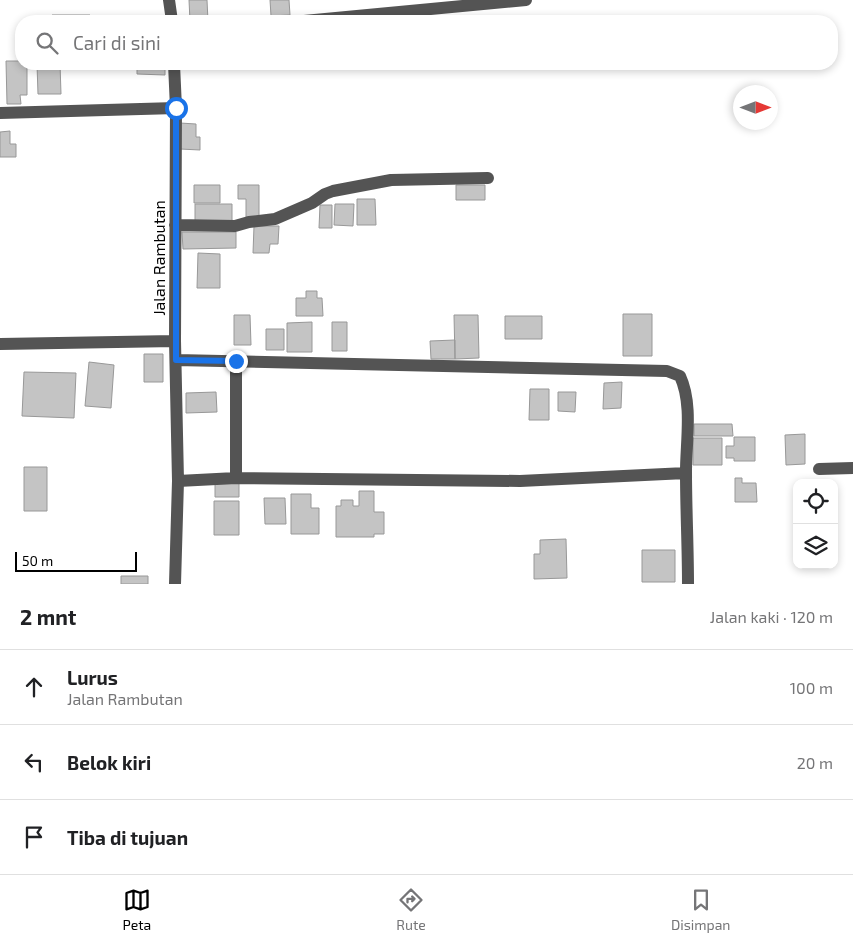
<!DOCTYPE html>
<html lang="id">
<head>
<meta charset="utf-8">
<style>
	body { margin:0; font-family:"Exo 2",sans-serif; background:#f2f2f2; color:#202124 }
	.controls { position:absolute; right:15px; bottom:15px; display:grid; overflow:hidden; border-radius:10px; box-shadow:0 2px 8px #0003 }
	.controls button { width:45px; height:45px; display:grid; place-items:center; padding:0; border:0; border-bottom:1px solid #e0e0e0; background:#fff; color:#202124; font:25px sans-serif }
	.compass { position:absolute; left:733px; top:85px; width:45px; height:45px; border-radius:50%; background:#fff; box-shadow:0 2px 8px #0003; rotate:90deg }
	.scale { position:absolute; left:15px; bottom:12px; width:122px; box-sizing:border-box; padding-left:5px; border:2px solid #000; border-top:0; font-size:14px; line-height:18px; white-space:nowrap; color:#000; -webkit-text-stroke:4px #fff; paint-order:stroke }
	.stop { position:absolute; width:15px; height:15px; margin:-11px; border:4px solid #1a73e8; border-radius:50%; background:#fff }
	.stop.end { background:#1a73e8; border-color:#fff; box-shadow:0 1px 5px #0008 }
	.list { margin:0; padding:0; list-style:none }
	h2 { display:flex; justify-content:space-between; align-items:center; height:65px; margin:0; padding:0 20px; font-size:21px }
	h2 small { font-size:16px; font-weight:400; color:#757577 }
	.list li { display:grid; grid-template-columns:32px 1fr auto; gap:15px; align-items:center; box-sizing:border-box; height:75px; padding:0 20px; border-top:1px solid #e0e0e0 }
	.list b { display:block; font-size:19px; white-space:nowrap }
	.list p { margin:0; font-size:16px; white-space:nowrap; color:#757577 }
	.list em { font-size:16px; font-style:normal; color:#757577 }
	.icon { flex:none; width:28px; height:28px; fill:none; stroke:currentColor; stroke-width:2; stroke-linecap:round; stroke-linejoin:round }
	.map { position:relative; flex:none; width:853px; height:584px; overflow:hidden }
	.search { position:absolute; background:#fff; box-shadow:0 2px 8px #0003; left:15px; right:15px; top:15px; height:55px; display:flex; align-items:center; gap:12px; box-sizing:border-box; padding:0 18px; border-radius:20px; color:#757577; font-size:19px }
	.sheet { height:290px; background:#fff }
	nav { display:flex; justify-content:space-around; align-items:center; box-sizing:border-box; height:70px; border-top:1px solid #e0e0e0; background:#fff; font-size:14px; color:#757577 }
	nav a { display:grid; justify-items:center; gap:2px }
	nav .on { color:#000 }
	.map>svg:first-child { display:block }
</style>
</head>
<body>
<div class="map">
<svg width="853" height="584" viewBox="0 0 853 584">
	<rect width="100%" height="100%" fill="#fff"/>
	<path fill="#c4c4c4" stroke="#989898" d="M189 0H207L208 21H190Z
		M270 0H289L290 15 271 16Z
		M52 15H90V21H52Z
		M6 61H21V64H27V95H20L21 104H7Z
		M37 64H60L61 94H38Z
		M137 64H165V75L137 74Z
		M180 123 196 124V137H200V150L180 149Z
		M10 131V144H16V157H0V132Z
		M194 185H220V203H194Z
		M238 185H259V217H246V199H238Z
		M456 185H485V200H456Z
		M357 199H375L376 225H357Z
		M195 204H232V225H195Z
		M335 204H354L353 226 334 225Z
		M320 205H332V228H319Z
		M254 226H279L278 244H270L269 253H253Z
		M182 232H236V248L183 249Z
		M198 253 220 254V288H197Z
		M306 291H317V298H322L323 316H296V298H306Z
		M623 314H652V356H623Z
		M234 315H250L251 345H234Z
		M454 315H478L479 358 455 359Z
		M505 316H542V339H505Z
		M312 322V352H287V323Z
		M332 322H347V351H332Z
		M266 329H284V350H266Z
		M455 340V359H431L430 341Z
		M144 354H163V382H144Z
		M89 362 114 365 111 408 85 406Z
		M24 372 76 373 74 418 22 416Z
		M622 382 621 408 603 409 604 383Z
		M530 389H549V420H529Z
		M216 392 217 412 186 413V393Z
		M558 392H576L575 412 558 411Z
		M694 424H732L733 436H694Z
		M805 434V464L786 465 785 435Z
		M734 437H755V461H734V458H726V446H734Z
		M693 438H722V465H693Z
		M24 467H47V511H24Z
		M735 478H742V483H756L757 502H735Z
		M215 483H239V497H215Z
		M359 491H374V512H384V534H374V537H336V506H341V500H353V506H359Z
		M291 494H311V508H319V534H291Z
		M264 498H285L286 524H265Z
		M214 501H239V535H214Z
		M566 539 567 578 534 579V554H540V540Z
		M642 550H675V582H642Z
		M121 576H148V584H121Z"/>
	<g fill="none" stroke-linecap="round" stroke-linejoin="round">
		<path stroke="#545454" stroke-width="12" d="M169 0 172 21
			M304 21 526 0
			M174 64 176 108
			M0 113 176 108 175 341 178 481 175 584
			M175 225 235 226 249 222 275 219 312 203 325 194 333 191 391 180 488 178
			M0 344 175 341
			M176 360 667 371 680 376C693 404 686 441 686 472 686 509 688 547 688 584
			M236 361V478
			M819 469 853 468
			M178 481 236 478 520 481 686 473"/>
	</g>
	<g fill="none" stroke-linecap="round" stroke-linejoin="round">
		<path stroke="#1a73e8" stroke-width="6" d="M176 108V360L236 361"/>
	</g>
	<g text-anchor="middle" stroke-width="5" stroke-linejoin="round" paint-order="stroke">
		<g font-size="16" fill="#000" stroke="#fff">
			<text transform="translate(159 258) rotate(-90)" y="6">Jalan Rambutan</text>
		</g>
	</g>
</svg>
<div class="controls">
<button><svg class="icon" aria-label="locate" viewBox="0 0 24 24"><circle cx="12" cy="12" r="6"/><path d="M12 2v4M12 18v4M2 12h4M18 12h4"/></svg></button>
<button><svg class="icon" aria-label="layers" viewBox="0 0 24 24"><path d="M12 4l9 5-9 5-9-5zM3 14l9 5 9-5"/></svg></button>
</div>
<svg class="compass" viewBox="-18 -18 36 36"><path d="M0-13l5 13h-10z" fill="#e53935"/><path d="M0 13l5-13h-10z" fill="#757577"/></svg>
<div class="scale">50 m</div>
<div class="stop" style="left:176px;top:108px"></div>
<div class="stop end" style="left:236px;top:361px"></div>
<div class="search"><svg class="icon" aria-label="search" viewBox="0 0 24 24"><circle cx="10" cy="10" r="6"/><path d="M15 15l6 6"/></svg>Cari di sini</div>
</div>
<section class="sheet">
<h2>2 mnt<small>Jalan kaki · 120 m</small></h2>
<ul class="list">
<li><svg class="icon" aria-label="ahead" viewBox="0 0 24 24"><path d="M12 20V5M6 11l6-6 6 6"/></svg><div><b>Lurus</b><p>Jalan Rambutan</p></div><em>100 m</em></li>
<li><svg class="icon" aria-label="left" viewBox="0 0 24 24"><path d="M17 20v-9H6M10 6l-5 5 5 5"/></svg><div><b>Belok kiri</b></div><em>20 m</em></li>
<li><svg class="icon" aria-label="arrive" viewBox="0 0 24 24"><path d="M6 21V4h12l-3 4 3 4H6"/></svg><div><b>Tiba di tujuan</b></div></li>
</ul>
</section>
<nav>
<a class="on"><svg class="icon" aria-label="map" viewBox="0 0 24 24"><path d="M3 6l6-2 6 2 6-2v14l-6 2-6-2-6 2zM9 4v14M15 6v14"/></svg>Peta</a>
<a><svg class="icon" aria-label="directions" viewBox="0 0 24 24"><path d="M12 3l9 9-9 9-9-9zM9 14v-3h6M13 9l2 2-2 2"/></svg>Rute</a>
<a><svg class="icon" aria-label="saved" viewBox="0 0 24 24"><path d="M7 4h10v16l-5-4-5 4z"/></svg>Disimpan</a>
</nav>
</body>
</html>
